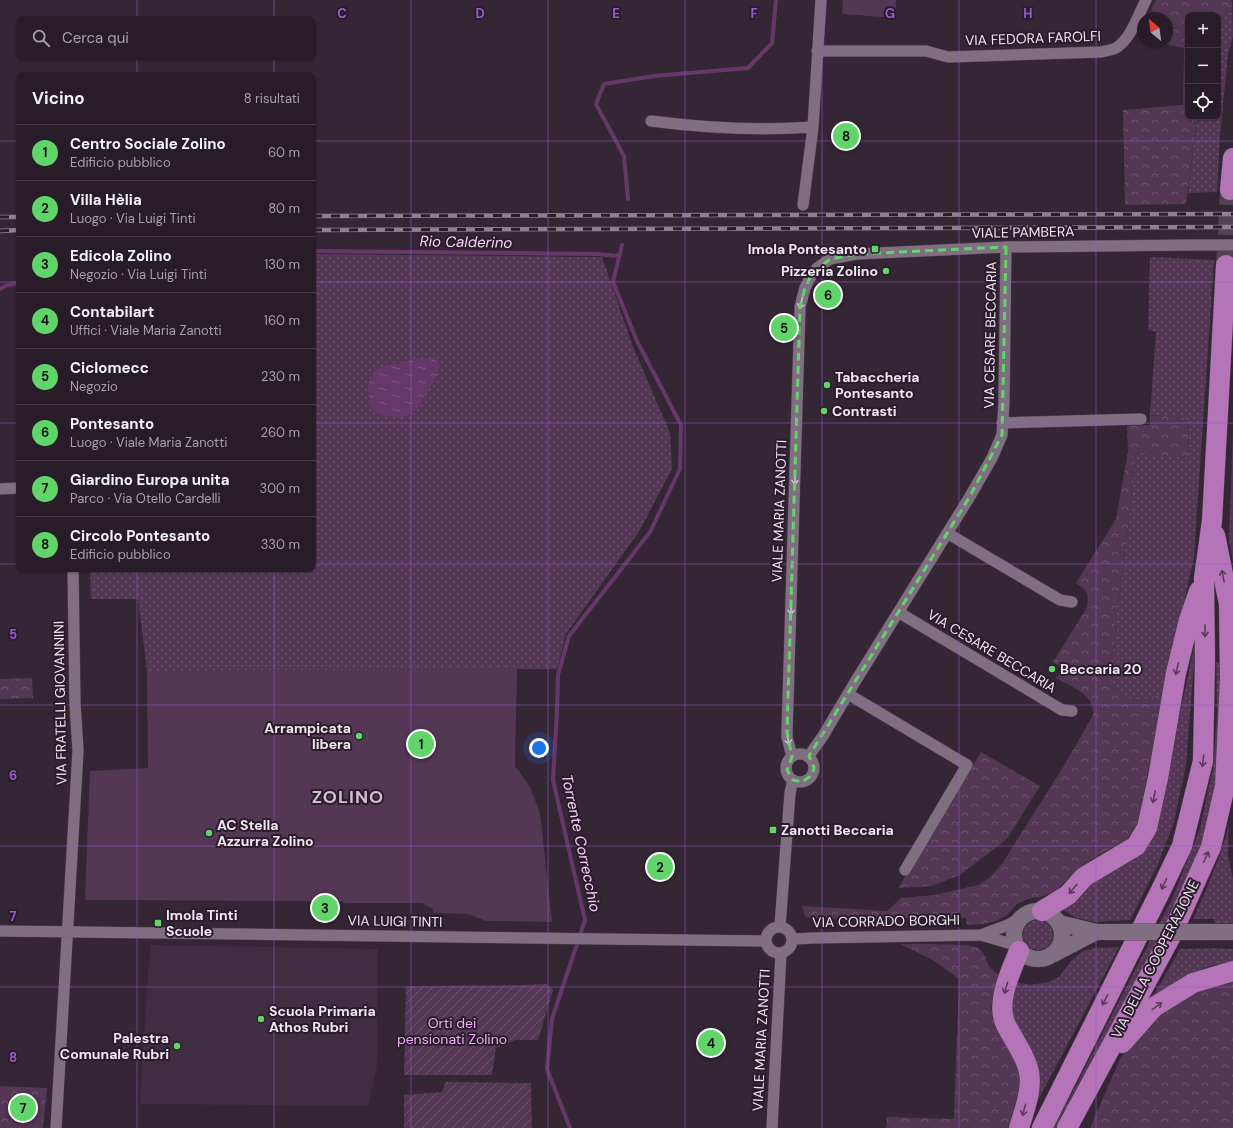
<!DOCTYPE html>
<html lang="it">
<head>
<meta charset="utf-8">
<style>
	body { margin:0; font-family:"DM Sans",sans-serif; background:#342934; color:#f1f3f6 }
	.controls { position:absolute; right:12px; top:12px; display:grid; overflow:hidden; border-radius:8px; box-shadow:0 1px 3px #0004 }
	.controls button { width:36px; height:36px; display:grid; place-items:center; padding:0; border:0; border-bottom:1px solid #443a45; background:#281c28; color:#f1f3f6; font:20px sans-serif }
	.compass { position:absolute; left:1137px; top:12px; width:36px; height:36px; border-radius:50%; background:#281c28; box-shadow:0 1px 3px #0004; rotate:331deg }
	.you { position:absolute; left:539px; top:748px; width:14px; height:14px; margin:-10px; border:3px solid #fff; border-radius:50%; background:#1a73e8; box-shadow:0 0 0 6px #1a73e833 }
	.badge { display:grid; place-items:center; width:26px; height:26px; border-radius:50%; background:#61d46a; color:#111; font-size:13px; font-weight:700 }
	.pin { position:absolute; translate:-50% -50%; border:2px solid #fff; box-shadow:0 1px 4px #0006 }
	.list { margin:0; padding:0; list-style:none }
	h2 { display:flex; justify-content:space-between; align-items:center; height:52px; margin:0; padding:0 16px; font-size:17px }
	h2 small { font-size:13px; font-weight:400; color:#a5a1a8 }
	.list li { display:grid; grid-template-columns:26px 1fr auto; gap:12px; align-items:center; box-sizing:border-box; height:56px; padding:0 16px; border-top:1px solid #443a45 }
	.list b { display:block; font-size:15px; white-space:nowrap }
	.list p { margin:0; font-size:13px; white-space:nowrap; color:#a5a1a8 }
	.list em { font-size:13px; font-style:normal; color:#a5a1a8 }
	.icon { flex:none; width:22px; height:22px; fill:none; stroke:currentColor; stroke-width:2; stroke-linecap:round; stroke-linejoin:round }
	.map { position:relative; flex:none; width:1233px; height:1128px; overflow:hidden }
	.search { position:absolute; background:#281c28; box-shadow:0 1px 3px #0004; left:16px; top:16px; width:300px; height:44px; display:flex; align-items:center; gap:10px; box-sizing:border-box; padding:0 14px; border-radius:8px; color:#a5a1a8; font-size:15px }
	.panel { position:absolute; background:#281c28; box-shadow:0 1px 3px #0004; left:16px; top:72px; width:300px; height:500px; border-radius:8px }
	.map>svg:first-child { display:block }
</style>
</head>
<body>
<div class="map">
<svg width="1233" height="1128" viewBox="0 0 1233 1128">
	<defs>
		<pattern id="grass-dots" width="8" height="8" patternUnits="userSpaceOnUse"><rect width="8" height="8" fill="#533754"/><path d="M2 2h.1M6 6h.1" fill="none" stroke="#6c546d" stroke-width="1.8" stroke-linecap="round"/></pattern>
		<pattern id="forest-crowns" width="20" height="18" patternUnits="userSpaceOnUse"><rect width="20" height="18" fill="#533754"/><path d="M2 6a3 3 0 1 1 6 0M12 15a3 3 0 1 1 6 0" fill="none" stroke="#6c546d"/></pattern>
		<pattern id="garden-furrows" width="10" height="10" patternUnits="userSpaceOnUse"><rect width="10" height="10" fill="#533754"/><path d="M-1 1l2-2M0 10L10 0M9 11l2-2" fill="none" stroke="#6c546d"/></pattern>
		<pattern id="water-ripples" width="26" height="14" patternUnits="userSpaceOnUse"><rect width="26" height="14" fill="#663769"/><path d="M2 4q2-2 4 0t4 0M15 11q2-2 4 0t4 0" fill="none" stroke="#7c547f"/></pattern>
	</defs>
	<rect width="100%" height="100%" fill="#352635"/>
	<path fill="#402d41" d="M151 945 378 949 377 1066 368 1106 140 1104 148 973Z"/>
	<path fill="url(#grass-dots)" d="M1232 0 1233 36 1228 54 1220 136 1217 192 1188 193 1197 117H1218V30Z
		M313 254 602 257 632 344 670 433 672 469 640 530 566 634 557 669 147 671 138 599H91L90 569H313Z
		M1150 257 1214 260 1194 557 1164 694 1139 701 1123 697 1112 682 1116 621 1128 528 1136 452 1188 458 1189 418 1150 415 1156 332 1148 330Z
		M1233 432V562L1229 539Z
		M1196 638 1186 765 1174 822 1158 864 1130 920 1094 922 1076 918 1063 910 1091 882 1130 861 1143 851 1155 830Z
		M1216 662H1222L1219 769 1206 830 1179 899 1060 1128H1053L1079 1080 1105 1028 1173 897 1200 828 1213 768 1217 714Z
		M1229 825 1228 856 1233 879V923H1215L1214 919H1193L1204 895 1219 858Z
		M1023 935a15 15 0 1 1 30 0a15 15 0 1 1-30 0Z
		M1119 947 1034 1108C1041 1078 1043 1071 1026 1043 1022 1036 1016 1029 1013 1022 1008 1009 1013 994 1015 982L1030 985 1048 982 1059 977 1071 961 1083 951 1095 948Z
		M1213 948 1233 949V963C1226 964 1218 964 1211 966 1189 972 1171 985 1153 997L1180 949Z"/>
	<path fill="url(#forest-crowns)" d="M1156 0H1232L1218 30V15H1188V117H1197L1186 204 1125 205 1123 110 1183 105 1184 48 1154 42H1167V18H1147Z
		M1150 415 1189 418 1188 458 1136 452 1128 528 1116 621 1112 682 1123 697 1139 701 1164 694 1137 826 1126 840 1092 859 1076 870 1057 890 1044 896 1028 899 1017 904 1007 915 996 921 983 924 967 925 966 918 812 919 805 916 802 906 887 911 901 898 934 895 978 885 989 878 1002 864 1068 759 1093 715C1095 694 1071 687 1056 678L1063 669 1053 662 1086 609C1090 594 1087 591 1076 583L1116 519 1128 452 1127 426 1150 425Z
		M32 678 33 698 0 699V679Z
		M981 752 1040 786 1007 839 960 875 932 886 898 888Z
		M900 944C914 944 970 943 978 948 985 953 985 957 988 964 991 970 996 973 1002 976L993 996 991 1009 1018 1069 1021 1084 1008 1128H886L887 1117 954 1119 959 979 933 960Z
		M1233 979V1128H1090L1121 1057 1157 1016 1197 990Z
		M0 1086 47 1088 43 1128H0Z"/>
	<path fill="url(#garden-furrows)" d="M547 984 553 990 538 1040H515L496 1048 492 1075H404L406 986 525 985Z
		M446 1082 531 1083 532 1128H404V1095L442 1092Z"/>
	<path fill="#533754" d="M843 0H896L895 18 842 14Z
		M517 669 515 766 530 787 540 813 552 922 486 921 468 914 433 913V909L422 903H345L341 901 85 900 90 771 148 768 147 671Z"/>
	<path fill="url(#water-ripples)" d="M421 358 434 359 440 365 437 376 415 411 401 418 379 414 371 406 369 396 368 385 374 372 387 365Z"/>
	<g fill="none" stroke-linecap="round" stroke-linejoin="round">
		<path stroke="#663769" stroke-width="4" d="M628 199 624 156 596 104 604 84 654 76 748 68 772 43 776 0
			M313 251 597 254 619 256
			M0 289 7 285 19 283
			M570 1128 547 1069 552 1019 585 920 553 780 557 711 558 675 569 636 650 532 680 469 681 425 637 341 613 282 622 245"/>
		<path stroke="#514351" stroke-width="20" stroke-dasharray="20 10" stroke-linecap="butt" d="M1226 265 1230 190"/>
		<g stroke="#4f4350" stroke-width="12">
			<path id="street" d="M817 51H926L948 57 1101 52C1106 51 1112 50 1116 48 1131 39 1138 15 1146 0
				M651 121C705 128 759 131 813 127
				M803 205 813 127 821 0
				M1002 423 1141 419
				M0 489 19 488
				M947 533 1060 600 1072 602
				M898 612 1062 710 1072 711
				M848 694 967 765 905 870
				M786 768a14 14 0 1 1 28 0a14 14 0 1 1-28 0Z
				M792 757 787 737V732L800 307 805 288 812 274 817 268 830 259 857 254 1006 247 1191 245
				M808 757 823 736 855 682 969 498 992 458 1002 435 1004 402 1006 247
				M780 926 790 793 793 780
				M766 940a13 13 0 1 1 26 0a13 13 0 1 1-26 0Z
				M0 931 766 941
				M981 935 1008 925 1024 916
				M793 939 813 938 981 935 1015 945
				M56 1128 78 751 75 703 73 569
				M772 1128 781 953"/>
		</g>
		<g stroke="#4f4350" stroke-width="17">
			<path id="secondary" d="M1014 935a24 24 0 1 1 48 0a24 24 0 1 1-48 0Z
				M1059 923 1096 932H1100
				M1205 932H1233
				M1054 954 1096 932"/>
		</g>
		<g stroke="#4f4350" stroke-width="21">
			<path id="highway" d="M1230 190 1233 158
				M1042 911 1068 895 1084 877 1136 846 1147 828 1158 778 1176 673 1189 620 1199 591
				M1122 1043 1154 1007 1193 983 1233 971
				M1019 1128C1024 1111 1034 1086 1028 1068 1024 1053 1013 1039 1006 1025 995 1003 1011 971 1019 951
				M1042 1128 1161 890 1182 846 1203 761 1205 659 1204 578 1212 521 1226 265
				M1067 1128 1171 936 1211 847 1225 786 1230 678 1229 604 1215 535"/>
		</g>
		<use href="#street" stroke="#806f81" stroke-width="11"/>
		<use href="#secondary" stroke="#806f81" stroke-width="16"/>
		<use href="#highway" stroke="#b474b7" stroke-width="20"/>
		<g stroke="#8e818e" stroke-width="4.5">
			<path id="rail" d="M313 216 1233 214
				M0 217H19
				M313 230 1233 227
				M0 231 19 230"/>
		</g>
		<use href="#rail" stroke="#2a1c2b" stroke-width="3" stroke-dasharray="9" stroke-linecap="butt"/>
		<g stroke="#4f4350" stroke-width="12" stroke-linecap="butt">
			<path id="street-bridge" d="M1191 245H1233"/>
		</g>
		<g stroke="#4f4350" stroke-width="17" stroke-linecap="butt">
			<path id="secondary-bridge" d="M1104 932H1205"/>
		</g>
		<use href="#street-bridge" stroke="#806f81" stroke-width="11"/>
		<use href="#secondary-bridge" stroke="#806f81" stroke-width="16"/>
	</g>
	<defs><path id="oneway-shaft" d="M-6 0H5M1.5-3L5.5 0L1.5 3" fill="none" stroke-width="1.6" stroke-linecap="round" stroke-linejoin="round"/></defs>
	<g stroke="#cec3cf">
		<use href="#oneway-shaft" transform="translate(801 303) rotate(103)"/>
		<use href="#oneway-shaft" transform="translate(795 479) rotate(92)"/>
		<use href="#oneway-shaft" transform="translate(791 609) rotate(92)"/>
		<use href="#oneway-shaft" transform="translate(788 739) rotate(81)"/>
	</g>
	<g stroke="#5a3b5c">
		<use href="#oneway-shaft" transform="translate(1223 576) rotate(-101)"/>
		<use href="#oneway-shaft" transform="translate(1205 631) rotate(89)"/>
		<use href="#oneway-shaft" transform="translate(1177 669) rotate(103)"/>
		<use href="#oneway-shaft" transform="translate(1203 761) rotate(97)"/>
		<use href="#oneway-shaft" transform="translate(1154 797) rotate(102)"/>
		<use href="#oneway-shaft" transform="translate(1206 857) rotate(-66)"/>
		<use href="#oneway-shaft" transform="translate(1164 884) rotate(115)"/>
		<use href="#oneway-shaft" transform="translate(1073 889) rotate(131)"/>
		<use href="#oneway-shaft" transform="translate(1006 988) rotate(105)"/>
		<use href="#oneway-shaft" transform="translate(1105 1000) rotate(117)"/>
		<use href="#oneway-shaft" transform="translate(1157 1006) rotate(-36)"/>
		<use href="#oneway-shaft" transform="translate(1024 1110) rotate(105)"/>
	</g>
	<path fill="none" stroke="#61d46a" stroke-width="3" stroke-dasharray="8 5" stroke-linejoin="round" d="M1006 247 1002 435 969 498 809 756 814 768 812 775 802 782 793 780 787 770 792 757 787 732 800 307 805 288 812 274 830 259 857 254Z"/>
	<path fill="none" stroke="#985bcc" stroke-width="1" stroke-opacity="0.55" d="M137 0V19M274 0V19M411 0V1128M548 0V1128M685 0V1128M822 0V1128M959 0V1128M1096 0V1128M137 57V75M274 57V75M0 141H19M313 141H1233M0 282H19M313 282H1233M0 423H19M313 423H1233M0 564H19M313 564H1233M137 569V1128M274 569V1128M0 705H1233M0 846H1233M0 987H1233"/>
	<g fill="#61d46a" stroke="#2a1c2b" stroke-width="1.5">
		<rect x="871" y="245" width="8" height="8" rx="2"/>
		<circle cx="886" cy="271" r="4"/>
		<circle cx="827" cy="385" r="4"/>
		<circle cx="824" cy="411" r="4"/>
		<circle cx="1052" cy="669" r="4"/>
		<circle cx="359" cy="736" r="4"/>
		<rect x="769" y="826" width="8" height="8" rx="2"/>
		<circle cx="209" cy="833" r="4"/>
		<rect x="154" y="919" width="8" height="8" rx="2"/>
		<circle cx="261" cy="1019" r="4"/>
		<circle cx="177" cy="1046" r="4"/>
	</g>
	<g text-anchor="middle" stroke-width="4" stroke-linejoin="round" paint-order="stroke">
		<g font-size="14" fill="#f0e7f1" stroke="#2a1c2b">
			<text transform="translate(1033 38) rotate(-2)" y="5">VIA FEDORA FAROLFI</text>
			<text transform="translate(1023 232) rotate(-1)" y="5">VIALE PAMBERA</text>
			<text transform="translate(990 335) rotate(-89)" y="5">VIA CESARE BECCARIA</text>
			<text transform="translate(779 511) rotate(-88)" y="5">VIALE MARIA ZANOTTI</text>
			<text transform="translate(992 651) rotate(31)" y="5">VIA CESARE BECCARIA</text>
			<text transform="translate(60 703) rotate(-91)" y="5">VIA FRATELLI GIOVANNINI</text>
			<text transform="translate(395 921) rotate(1)" y="5">VIA LUIGI TINTI</text>
			<text transform="translate(886 921) rotate(-1)" y="5">VIA CORRADO BORGHI</text>
			<text transform="translate(1155 959) rotate(-63)" y="5">VIA DELLA COOPERAZIONE</text>
			<text transform="translate(761 1040) rotate(-87)" y="5">VIALE MARIA ZANOTTI</text>
		</g>
		<g font-size="14" font-weight="bold" fill="#f0e7f1" stroke="#2a1c2b" text-anchor="start">
			<text x="867" y="254" text-anchor="end">Imola Pontesanto</text>
			<text x="878" y="276" text-anchor="end">Pizzeria Zolino</text>
			<text x="835" y="382">Tabaccheria<tspan x="835" dy="16">Pontesanto</tspan></text>
			<text x="832" y="416">Contrasti</text>
			<text x="1060" y="674">Beccaria 20</text>
			<text x="351" y="733" text-anchor="end">Arrampicata<tspan x="351" dy="16">libera</tspan></text>
			<text x="217" y="830">AC Stella<tspan x="217" dy="16">Azzurra Zolino</tspan></text>
			<text x="781" y="835">Zanotti Beccaria</text>
			<text x="166" y="920">Imola Tinti<tspan x="166" dy="16">Scuole</tspan></text>
			<text x="269" y="1016">Scuola Primaria<tspan x="269" dy="16">Athos Rubri</tspan></text>
			<text x="169" y="1043" text-anchor="end">Palestra<tspan x="169" dy="16">Comunale Rubri</tspan></text>
		</g>
		<g font-size="14" fill="#f3acf7" stroke="#2a1c2b">
			<text x="452" y="1028">Orti dei<tspan x="452" dy="16">pensionati Zolino</tspan></text>
		</g>
		<g font-size="15" font-style="italic" fill="#fcd1fe" stroke="#2a1c2b">
			<text transform="translate(466 242) rotate(1)" y="5">Rio Calderino</text>
			<text transform="translate(581 843) rotate(78)" y="5">Torrente Correcchio</text>
		</g>
		<g font-size="18" font-weight="bold" letter-spacing="1" fill="#d0bdd0" stroke="#2a1c2b">
			<text x="348" y="803">ZOLINO</text>
		</g>
	</g>
	<g font-size="13" text-anchor="middle" font-weight="bold" fill="#985bcc" stroke="#2a1c2b" stroke-width="4" stroke-linejoin="round" paint-order="stroke">
		<text x="342" y="18">C</text>
		<text x="480" y="18">D</text>
		<text x="616" y="18">E</text>
		<text x="754" y="18">F</text>
		<text x="890" y="18">G</text>
		<text x="1028" y="18">H</text>
		<text x="13" y="639">5</text>
		<text x="13" y="780">6</text>
		<text x="13" y="921">7</text>
		<text x="13" y="1062">8</text>
	</g>
</svg>
<div class="controls">
<button>+</button>
<button>−</button>
<button><svg class="icon" aria-label="locate" viewBox="0 0 24 24"><circle cx="12" cy="12" r="6"/><path d="M12 2v4M12 18v4M2 12h4M18 12h4"/></svg></button>
</div>
<svg class="compass" viewBox="-18 -18 36 36"><path d="M0-13l5 13h-10z" fill="#e53935"/><path d="M0 13l5-13h-10z" fill="#a5a1a8"/></svg>
<div class="you"></div>
<div class="pin badge" style="left:421px;top:744px">1</div>
<div class="pin badge" style="left:660px;top:867px">2</div>
<div class="pin badge" style="left:325px;top:908px">3</div>
<div class="pin badge" style="left:711px;top:1043px">4</div>
<div class="pin badge" style="left:784px;top:328px">5</div>
<div class="pin badge" style="left:828px;top:295px">6</div>
<div class="pin badge" style="left:23px;top:1108px">7</div>
<div class="pin badge" style="left:846px;top:136px">8</div>
<div class="search"><svg class="icon" aria-label="search" viewBox="0 0 24 24"><circle cx="10" cy="10" r="6"/><path d="M15 15l6 6"/></svg>Cerca qui</div>
<section class="panel">
<h2>Vicino<small>8 risultati</small></h2>
<ul class="list">
<li><span class="badge">1</span><div><b>Centro Sociale Zolino</b><p>Edificio pubblico</p></div><em>60 m</em></li>
<li><span class="badge">2</span><div><b>Villa Hèlia</b><p>Luogo · Via Luigi Tinti</p></div><em>80 m</em></li>
<li><span class="badge">3</span><div><b>Edicola Zolino</b><p>Negozio · Via Luigi Tinti</p></div><em>130 m</em></li>
<li><span class="badge">4</span><div><b>Contabilart</b><p>Uffici · Viale Maria Zanotti</p></div><em>160 m</em></li>
<li><span class="badge">5</span><div><b>Ciclomecc</b><p>Negozio</p></div><em>230 m</em></li>
<li><span class="badge">6</span><div><b>Pontesanto</b><p>Luogo · Viale Maria Zanotti</p></div><em>260 m</em></li>
<li><span class="badge">7</span><div><b>Giardino Europa unita</b><p>Parco · Via Otello Cardelli</p></div><em>300 m</em></li>
<li><span class="badge">8</span><div><b>Circolo Pontesanto</b><p>Edificio pubblico</p></div><em>330 m</em></li>
</ul>
</section>
</div>
</body>
</html>
